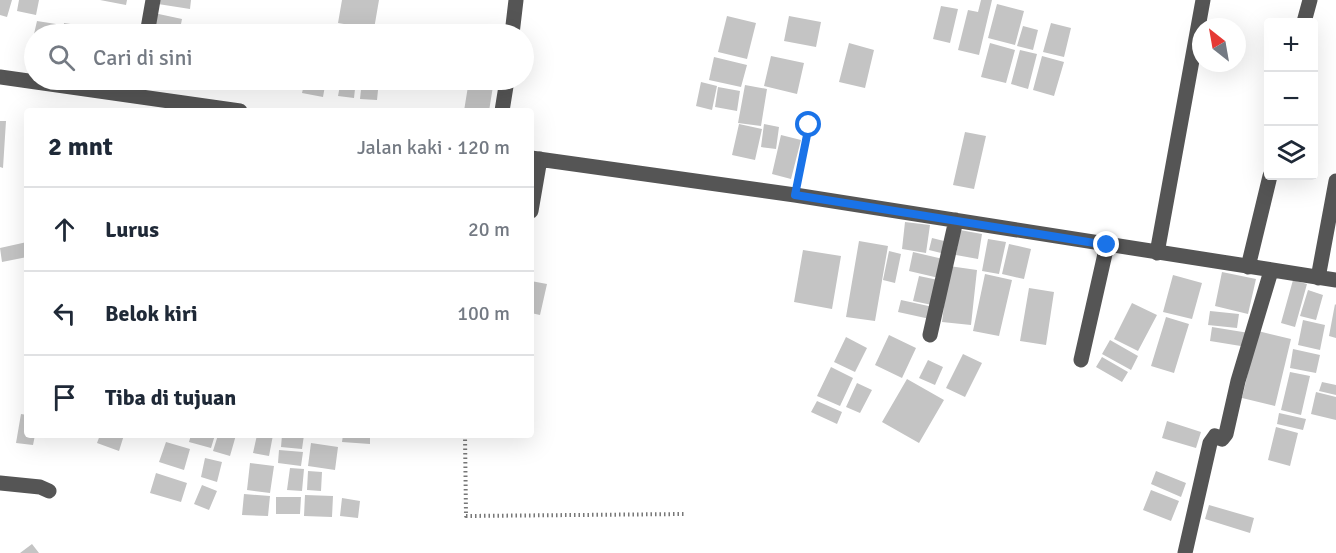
<!DOCTYPE html>
<html lang="id">
<head>
<meta charset="utf-8">
<style>
	body { margin:0; font-family:Signika,sans-serif; background:#f6f6f7; color:#1f2937 }
	.controls { position:absolute; right:18px; top:18px; display:grid; overflow:hidden; border-radius:6px; box-shadow:0 6px 24px #0002 }
	.controls button { width:54px; height:54px; display:grid; place-items:center; padding:0; border:0; border-bottom:2px solid #e0e1e3; background:#fff; color:#1f2937; font:30px sans-serif }
	.compass { position:absolute; left:1192px; top:18px; width:54px; height:54px; border-radius:50%; background:#fff; box-shadow:0 6px 24px #0002; rotate:329deg }
	.stop { position:absolute; width:18px; height:18px; margin:-14px; border:4px solid #1a73e8; border-radius:50%; background:#fff }
	.stop.end { background:#1a73e8; border-color:#fff; box-shadow:0 2px 6px #0008 }
	.list { margin:0; padding:0; list-style:none }
	h2 { display:flex; justify-content:space-between; align-items:center; height:78px; margin:0; padding:0 24px; font-size:26px }
	h2 small { font-size:20px; font-weight:400; color:#747a83 }
	.list li { display:grid; grid-template-columns:39px 1fr auto; gap:18px; align-items:center; box-sizing:border-box; height:84px; padding:0 24px; border-top:2px solid #e0e1e3 }
	.list b { display:block; font-size:22px; white-space:nowrap }
	.list em { font-size:20px; font-style:normal; color:#747a83 }
	.icon { flex:none; width:33px; height:33px; fill:none; stroke:currentColor; stroke-width:2; stroke-linecap:round; stroke-linejoin:round }
	.map { position:relative; flex:none; width:1336px; height:553px; overflow:hidden }
	.search { position:absolute; background:#fff; box-shadow:0 6px 24px #0002; left:24px; top:24px; width:510px; height:66px; display:flex; align-items:center; gap:15px; box-sizing:border-box; padding:0 21px; border-radius:33px; color:#747a83; font-size:22px }
	.panel { position:absolute; background:#fff; box-shadow:0 6px 24px #0002; left:24px; top:108px; width:510px; height:330px; border-radius:6px }
	.map>svg:first-child { display:block }
</style>
</head>
<body>
<div class="map">
<svg width="1336" height="553" viewBox="0 0 1336 553">
	<rect width="100%" height="100%" fill="#fff"/>
	<path fill="#c4c4c4" d="M0 0H12L7 17 0 15Z
		M19 0H39L36 15 17 11Z
		M100 0H127L126 5Z
		M159 0H191L190 9 158 4Z
		M342 0H379L374 29 338 23Z
		M981 0H992L979 55 958 50 968 10 978 12Z
		M997 4 1024 11 1015 45 988 38Z
		M941 6 958 9 950 43 933 39Z
		M154 13 182 19 179 34H149Z
		M727 16 756 23 747 59 718 52Z
		M789 16 821 22 816 47 784 41Z
		M37 21 56 24 54 34H34Z
		M64 23 84 26 83 34H63Z
		M1051 23 1071 28 1064 57 1043 52Z
		M1023 26 1038 30 1033 50 1017 46Z
		M94 28 123 33V34H92Z
		M33 38H34V67L28 66Z
		M849 43 874 50 865 88 839 82Z
		M990 43 1015 50 1006 83 981 77Z
		M1020 50 1037 54 1028 89 1011 84Z
		M771 56 804 63 797 94 764 86Z
		M1042 56 1064 62 1054 96 1033 90Z
		M714 57 747 65 741 87 709 80Z
		M305 80H326L323 97 302 93Z
		M341 80H356L354 98 338 96Z
		M362 80H379L377 100 360 99Z
		M469 80H494L489 111H464Z
		M701 82 717 86 712 110 696 106Z
		M745 85 767 89 761 126 738 123Z
		M718 87 740 91 737 111 715 107Z
		M0 121H6L3 168 0 167Z
		M739 124 762 129 755 160 732 155Z
		M764 124 779 127 776 149 761 147Z
		M965 132 986 136 974 189 953 185Z
		M781 135 801 140 791 179 772 174Z
		M905 222 930 225 926 253 902 249Z
		M960 230 982 234 978 259 956 255Z
		M932 238 948 242 945 254 929 250Z
		M988 239 1006 242 999 274 982 271Z
		M859 241 888 246 875 321 846 317Z
		M27 242V257L2 262 0 248Z
		M1009 244 1031 249 1024 279 1002 274Z
		M803 250 841 256 832 309 794 302Z
		M889 251 901 254 895 283 883 280Z
		M913 252 943 259 939 278 909 271Z
		M949 266 977 270 971 325 942 322Z
		M1222 272 1256 279 1248 314 1215 306Z
		M985 274 1012 280 999 336 973 331Z
		M1173 275 1202 283 1192 319 1163 312Z
		M919 276 938 280 932 305 913 301Z
		M1293 280 1307 284 1295 327 1281 323Z
		M531 281 547 284 540 315 531 313Z
		M1029 288 1054 292 1046 345 1020 341Z
		M1308 290 1323 295 1316 320 1300 316Z
		M901 300 933 307 930 319 898 312Z
		M1132 303 1157 315 1138 351 1114 339Z
		M1335 304 1336 305V338L1329 336Z
		M1210 311 1239 314 1237 328 1208 325Z
		M1166 317 1189 324 1174 373 1151 366Z
		M1303 320 1325 325 1320 350 1298 345Z
		M1212 327 1249 333 1247 347 1210 341Z
		M1258 331 1291 339 1275 406 1242 398Z
		M889 335 916 348 902 378 875 365Z
		M846 337 867 348 855 372 834 362Z
		M1110 340 1138 356 1131 370 1102 354Z
		M1293 349 1320 355 1316 373 1290 368Z
		M963 354 982 363 965 397 946 388Z
		M1102 357 1128 372 1122 382 1096 367Z
		M928 360 943 367 935 385 919 378Z
		M831 367 853 378 840 406 817 396Z
		M1290 372 1310 376 1301 415 1281 410Z
		M907 379 944 400 919 443 882 422Z
		M1322 382 1336 385V395L1319 391Z
		M857 383 872 390 860 413 846 407Z
		M1316 392 1336 397V420L1311 414Z
		M817 401 842 412 837 424 811 412Z
		M1279 413 1306 419 1303 430 1277 424Z
		M21 414 27 415V435H35L33 445 16 443Z
		M1167 421 1201 432 1196 448 1162 438Z
		M1276 427 1298 433 1290 466 1268 460Z
		M100 435H124L119 451 97 443Z
		M191 435H215L211 448 189 442Z
		M218 435H236L230 456 213 451Z
		M257 435H273L269 456 253 453Z
		M282 435H304L302 449 281 447Z
		M343 435H370V444L342 442Z
		M166 442 190 449 184 470 159 462Z
		M311 443 338 447 335 470 308 466Z
		M279 450 303 452 301 466 278 463Z
		M205 458 222 462 217 482 201 477Z
		M250 463 274 466 270 493 247 490Z
		M290 468 304 469 302 491 287 490Z
		M308 471 322 472 321 491 307 490Z
		M1156 471 1186 483 1181 497 1151 484Z
		M156 473 187 483 181 502 150 493Z
		M202 485 217 491 209 510 194 504Z
		M1151 490 1179 501 1171 521 1143 510Z
		M244 494 270 496 268 516 242 515Z
		M305 495 333 496 332 517 304 516Z
		M276 497H301L300 514H276Z
		M342 498 360 501 358 518 340 516Z
		M1209 505 1254 518 1250 533 1205 519Z
		M32 544 39 553H20Z"/>
	<g fill="none" stroke-linecap="round" stroke-linejoin="round">
		<path stroke="#777" stroke-width="4" stroke-dasharray="1.5 3" stroke-linecap="butt" d="M798 180 809 125
			M465 435 466 516 685 514"/>
		<path stroke="#555" stroke-width="15" d="M1304 22 1310 0
			M147 34 153 0
			M512 34 516 0
			M0 77 240 111
			M136 96 139 80
			M502 111 507 80
			M531 158 795 195 1336 280
			M531 211 540 159
			M1157 253 1203 0
			M1248 267 1270 176
			M1318 278 1336 181
			M930 335 956 220
			M1081 360 1107 245
			M0 483 40 487 49 491
			M1185 553 1210 443 1215 436 1222 439 1226 434 1238 381 1271 271"/>
	</g>
	<g fill="none" stroke-linecap="round" stroke-linejoin="round">
		<path stroke="#1a73e8" stroke-width="8" d="M809 125 795 195 1107 245"/>
	</g>
</svg>
<div class="controls">
<button>+</button>
<button>−</button>
<button><svg class="icon" aria-label="layers" viewBox="0 0 24 24"><path d="M12 4l9 5-9 5-9-5zM3 14l9 5 9-5"/></svg></button>
</div>
<svg class="compass" viewBox="-18 -18 36 36"><path d="M0-13l5 13h-10z" fill="#e53935"/><path d="M0 13l5-13h-10z" fill="#747a83"/></svg>
<div class="stop" style="left:809px;top:125px"></div>
<div class="stop end" style="left:1107px;top:245px"></div>
<div class="search"><svg class="icon" aria-label="search" viewBox="0 0 24 24"><circle cx="10" cy="10" r="6"/><path d="M15 15l6 6"/></svg>Cari di sini</div>
<section class="panel">
<h2>2 mnt<small>Jalan kaki · 120 m</small></h2>
<ul class="list">
<li><svg class="icon" aria-label="ahead" viewBox="0 0 24 24"><path d="M12 20V5M6 11l6-6 6 6"/></svg><div><b>Lurus</b></div><em>20 m</em></li>
<li><svg class="icon" aria-label="left" viewBox="0 0 24 24"><path d="M17 20v-9H6M10 6l-5 5 5 5"/></svg><div><b>Belok kiri</b></div><em>100 m</em></li>
<li><svg class="icon" aria-label="arrive" viewBox="0 0 24 24"><path d="M6 21V4h12l-3 4 3 4H6"/></svg><div><b>Tiba di tujuan</b></div></li>
</ul>
</section>
</div>
</body>
</html>
